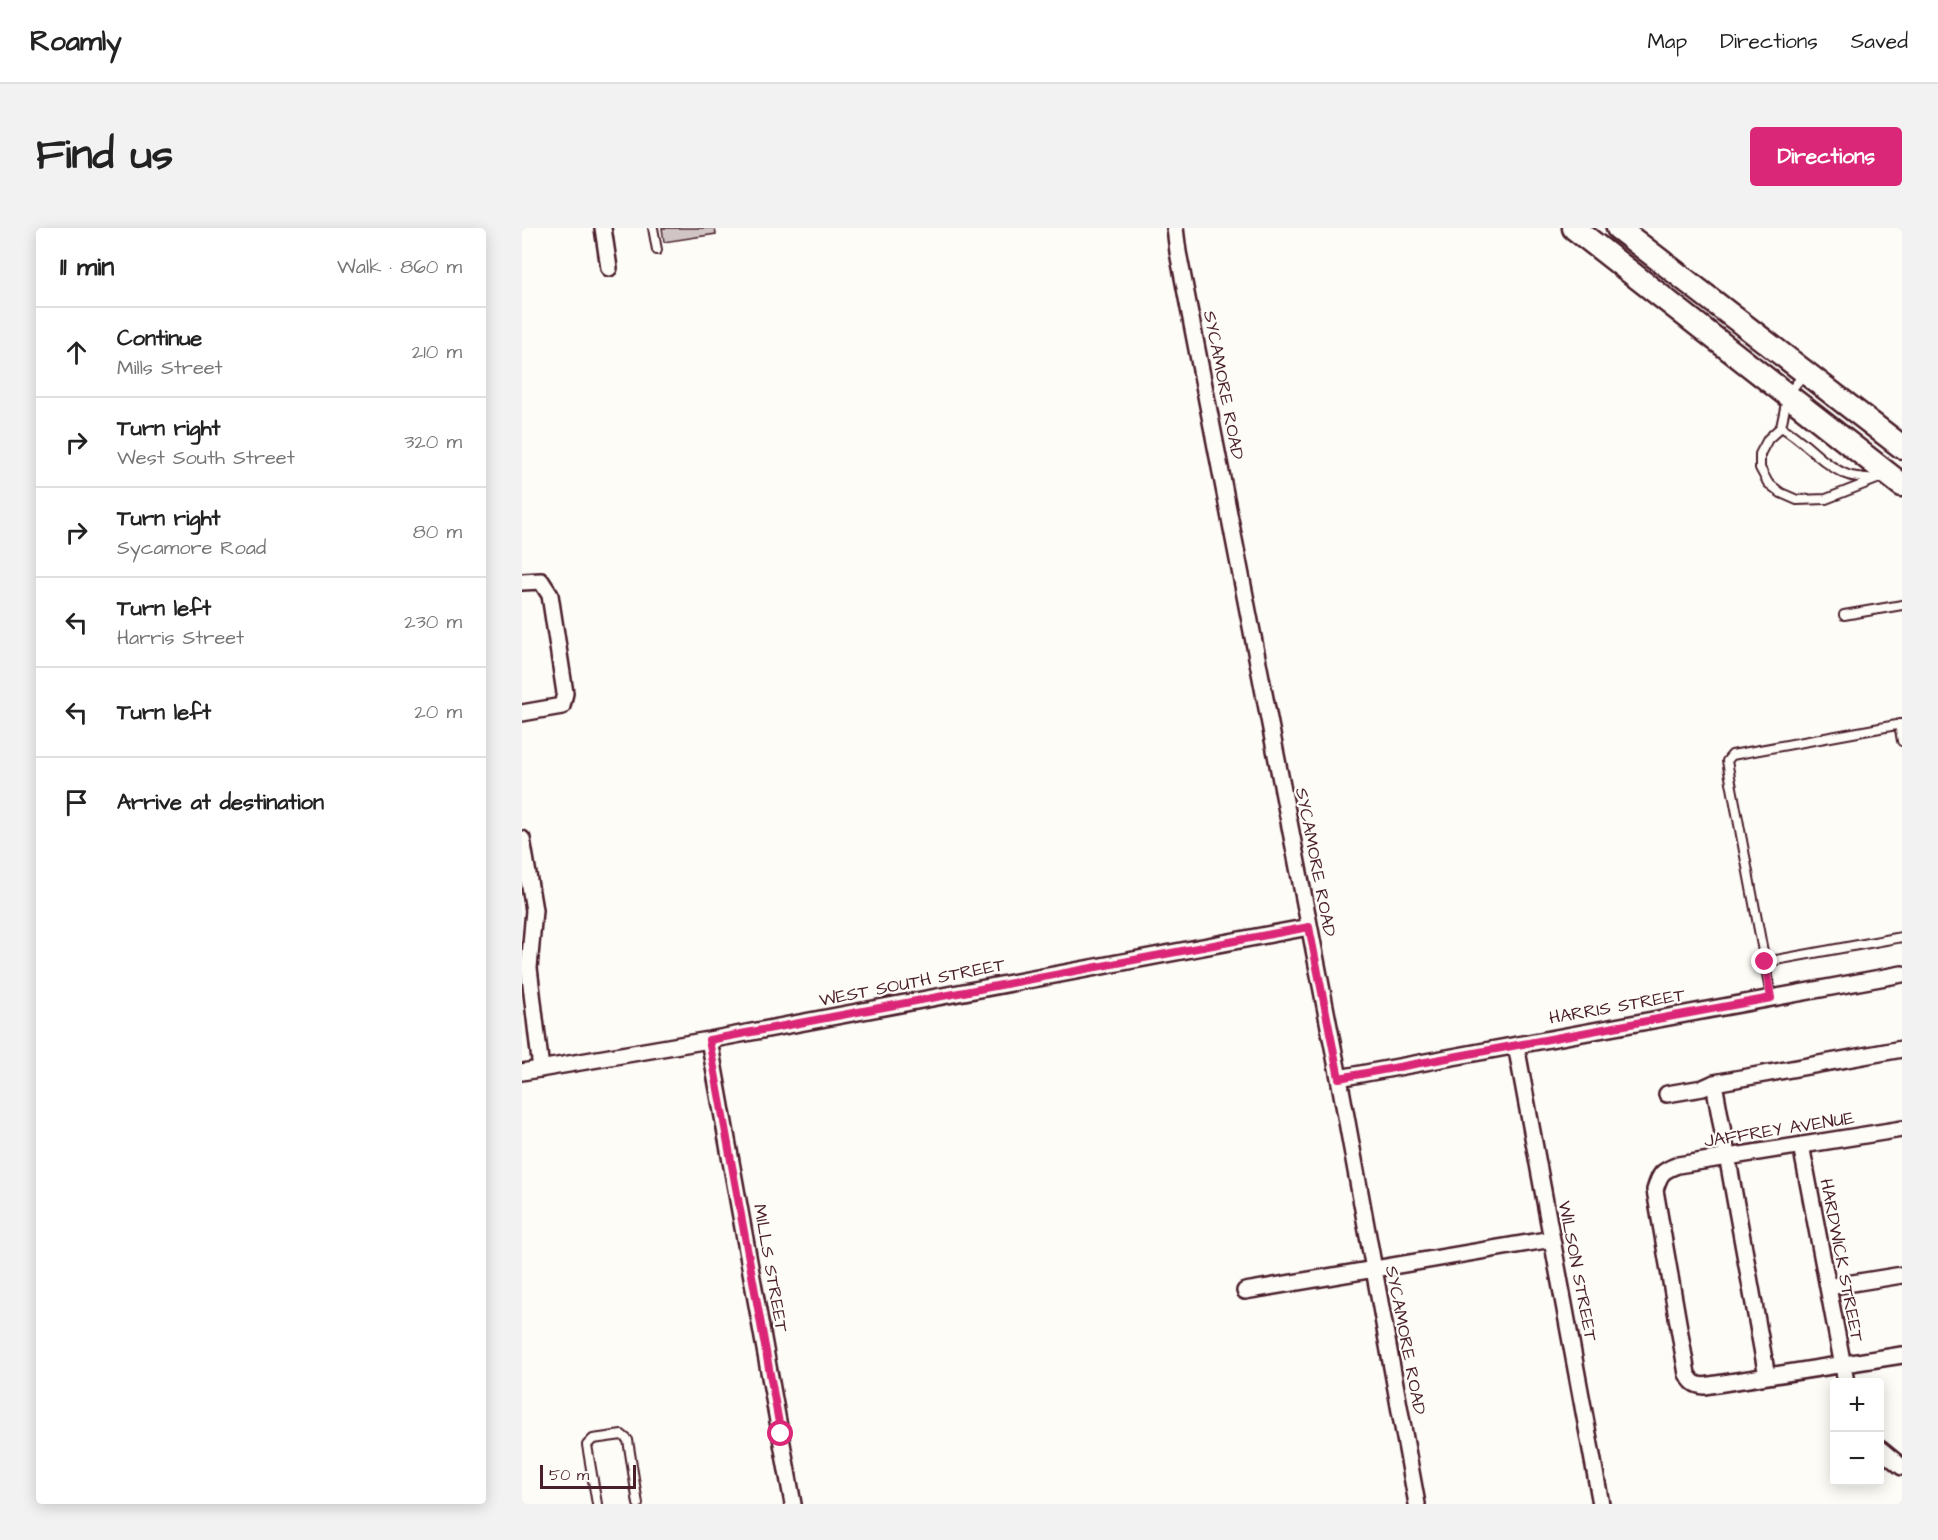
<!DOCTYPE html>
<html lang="en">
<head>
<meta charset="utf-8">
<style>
	body { margin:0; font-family:"Architects Daughter",sans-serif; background:#f2f2f2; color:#222 }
	.controls { position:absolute; right:18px; bottom:18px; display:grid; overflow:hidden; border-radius:6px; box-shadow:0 3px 15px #0003 }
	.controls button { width:54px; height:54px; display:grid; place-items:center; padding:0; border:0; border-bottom:2px solid #e0e0e0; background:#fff; color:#222; font:30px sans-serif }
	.scale { position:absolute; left:18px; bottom:15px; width:96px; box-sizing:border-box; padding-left:6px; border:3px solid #4a1f2b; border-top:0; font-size:16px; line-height:21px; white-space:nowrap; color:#4a1f2b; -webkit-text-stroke:4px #fdfcf7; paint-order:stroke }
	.stop { position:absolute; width:18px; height:18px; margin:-14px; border:4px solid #db2777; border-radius:50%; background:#fff }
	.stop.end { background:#db2777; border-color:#fff; box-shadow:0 2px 6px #0008 }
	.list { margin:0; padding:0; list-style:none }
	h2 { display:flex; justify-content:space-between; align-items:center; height:78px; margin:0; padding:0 24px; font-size:26px }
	h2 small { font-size:20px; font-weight:400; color:#767676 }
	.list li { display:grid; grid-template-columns:39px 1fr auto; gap:18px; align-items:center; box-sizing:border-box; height:90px; padding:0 24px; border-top:2px solid #e0e0e0 }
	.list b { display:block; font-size:22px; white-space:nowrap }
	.list p { margin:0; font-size:20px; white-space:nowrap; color:#767676 }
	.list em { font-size:20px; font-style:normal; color:#767676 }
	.icon { flex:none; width:33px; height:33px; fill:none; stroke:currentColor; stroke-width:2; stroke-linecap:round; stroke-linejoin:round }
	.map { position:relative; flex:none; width:1380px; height:1276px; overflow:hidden; border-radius:6px }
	header { display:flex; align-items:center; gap:36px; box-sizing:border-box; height:84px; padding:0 30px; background:#fff; border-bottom:2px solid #e0e0e0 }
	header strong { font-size:28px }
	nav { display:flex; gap:33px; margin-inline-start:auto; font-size:21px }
	.intro { display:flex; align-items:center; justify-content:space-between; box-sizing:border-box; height:144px; padding:0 36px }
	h1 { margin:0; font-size:42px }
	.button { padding:15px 27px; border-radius:6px; background:#db2777; color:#fff; font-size:21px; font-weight:700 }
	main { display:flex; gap:36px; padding:0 36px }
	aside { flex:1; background:#fff; border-radius:6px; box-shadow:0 3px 15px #0003 }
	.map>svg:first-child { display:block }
</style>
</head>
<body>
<header>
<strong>Roamly</strong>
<nav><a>Map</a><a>Directions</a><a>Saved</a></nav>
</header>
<div class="intro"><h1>Find us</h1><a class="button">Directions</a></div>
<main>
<aside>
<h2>11 min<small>Walk · 860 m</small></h2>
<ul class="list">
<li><svg class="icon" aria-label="ahead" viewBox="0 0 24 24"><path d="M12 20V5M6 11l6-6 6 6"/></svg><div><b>Continue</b><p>Mills Street</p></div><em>210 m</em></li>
<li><svg class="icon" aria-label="right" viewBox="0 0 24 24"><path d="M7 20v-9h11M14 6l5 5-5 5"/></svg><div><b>Turn right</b><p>West South Street</p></div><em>320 m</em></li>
<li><svg class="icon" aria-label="right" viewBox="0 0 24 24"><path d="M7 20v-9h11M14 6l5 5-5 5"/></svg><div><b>Turn right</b><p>Sycamore Road</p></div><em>80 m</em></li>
<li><svg class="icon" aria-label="left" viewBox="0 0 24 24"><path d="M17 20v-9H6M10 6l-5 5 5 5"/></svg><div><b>Turn left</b><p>Harris Street</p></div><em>230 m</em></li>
<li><svg class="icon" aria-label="left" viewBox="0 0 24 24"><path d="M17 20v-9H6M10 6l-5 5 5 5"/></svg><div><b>Turn left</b></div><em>20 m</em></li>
<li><svg class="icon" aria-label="arrive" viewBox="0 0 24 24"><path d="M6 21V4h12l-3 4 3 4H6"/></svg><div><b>Arrive at destination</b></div></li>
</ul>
</aside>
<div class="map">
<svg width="1380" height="1276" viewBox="0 0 1380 1276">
	<rect width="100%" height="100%" fill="#fdfcf7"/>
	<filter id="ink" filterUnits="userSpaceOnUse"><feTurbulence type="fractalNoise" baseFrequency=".0167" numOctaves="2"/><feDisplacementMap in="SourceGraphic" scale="12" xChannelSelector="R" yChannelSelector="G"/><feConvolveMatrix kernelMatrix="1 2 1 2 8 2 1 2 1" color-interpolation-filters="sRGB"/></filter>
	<g filter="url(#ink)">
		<path fill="#d0c5c4" stroke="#4a1f2b" stroke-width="1.5" d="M140 0H193L194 6 142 14Z"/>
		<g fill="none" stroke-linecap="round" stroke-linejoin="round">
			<g stroke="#4a1f2b" stroke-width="12">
				<path id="service" d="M131 0 135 22
					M1282 146 1266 166 1259 199 1246 211 1238 226V240L1246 255 1259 265 1275 272 1304 271 1355 251 1363 245
					M1259 199C1283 212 1300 237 1326 247 1335 250 1346 250 1355 251
					M1322 387 1380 377
					M1377 496 1380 513
					M1380 496 1210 527 1205 533 1243 734 1380 709
					M1243 734 1249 770
					M75 1276 65 1217 71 1211 100 1207 106 1212 116 1276"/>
			</g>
			<g stroke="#4a1f2b" stroke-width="20">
				<path id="minor" d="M81 0 87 40
					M653 0 656 24 817 850 895 1276
					M0 354 19 353 28 367 43 465 40 478 0 485
					M0 611 12 682 7 740 19 841
					M187 812 271 1276
					M994 817 1079 1276
					M0 844 187 812 787 699
					M817 850 1380 746
					M1192 855 1245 1148
					M1145 866 1181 860 1192 855 1380 821
					M1380 901 1156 937C1140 943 1138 945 1133 962L1165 1146C1170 1154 1172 1157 1182 1158L1380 1127
					M1279 917 1324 1154
					M1306 1059 1380 1047
					M723 1063 1030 1011
					M1358 1221 1380 1239"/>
			</g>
			<g stroke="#4a1f2b" stroke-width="27">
				<path id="primary" d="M1052 0 1380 257
					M1096 0 1380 219"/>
			</g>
			<use href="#service" stroke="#fdfcf7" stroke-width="8"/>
			<use href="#minor" stroke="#fdfcf7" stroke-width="15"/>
			<use href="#primary" stroke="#fdfcf7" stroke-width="22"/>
		</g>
	</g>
	<g fill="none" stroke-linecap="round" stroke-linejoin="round" filter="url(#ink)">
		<path stroke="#db2777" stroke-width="8" d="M259 1206 187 812 787 699 817 850 1249 770 1243 734"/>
	</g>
	<g text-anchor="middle" stroke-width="4.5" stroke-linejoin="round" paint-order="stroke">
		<g font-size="18" fill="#4a1f2b" stroke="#fdfcf7">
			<text transform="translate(702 157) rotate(79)" y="6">SYCAMORE ROAD</text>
			<text transform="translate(794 634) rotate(79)" y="6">SYCAMORE ROAD</text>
			<text transform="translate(390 754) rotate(-11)" y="6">WEST SOUTH STREET</text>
			<text transform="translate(1095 778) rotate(-10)" y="6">HARRIS STREET</text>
			<text transform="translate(1257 901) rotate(-9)" y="6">JAFFREY AVENUE</text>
			<text transform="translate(1320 1032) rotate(79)" y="6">HARDWICK STREET</text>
			<text transform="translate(249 1040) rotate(80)" y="6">MILLS STREET</text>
			<text transform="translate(1056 1043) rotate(79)" y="6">WILSON STREET</text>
			<text transform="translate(884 1112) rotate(79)" y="6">SYCAMORE ROAD</text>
		</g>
	</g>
</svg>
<div class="controls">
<button>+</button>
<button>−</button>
</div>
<div class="scale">50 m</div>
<div class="stop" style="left:259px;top:1206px"></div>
<div class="stop end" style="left:1243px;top:734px"></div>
</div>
</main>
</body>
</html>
